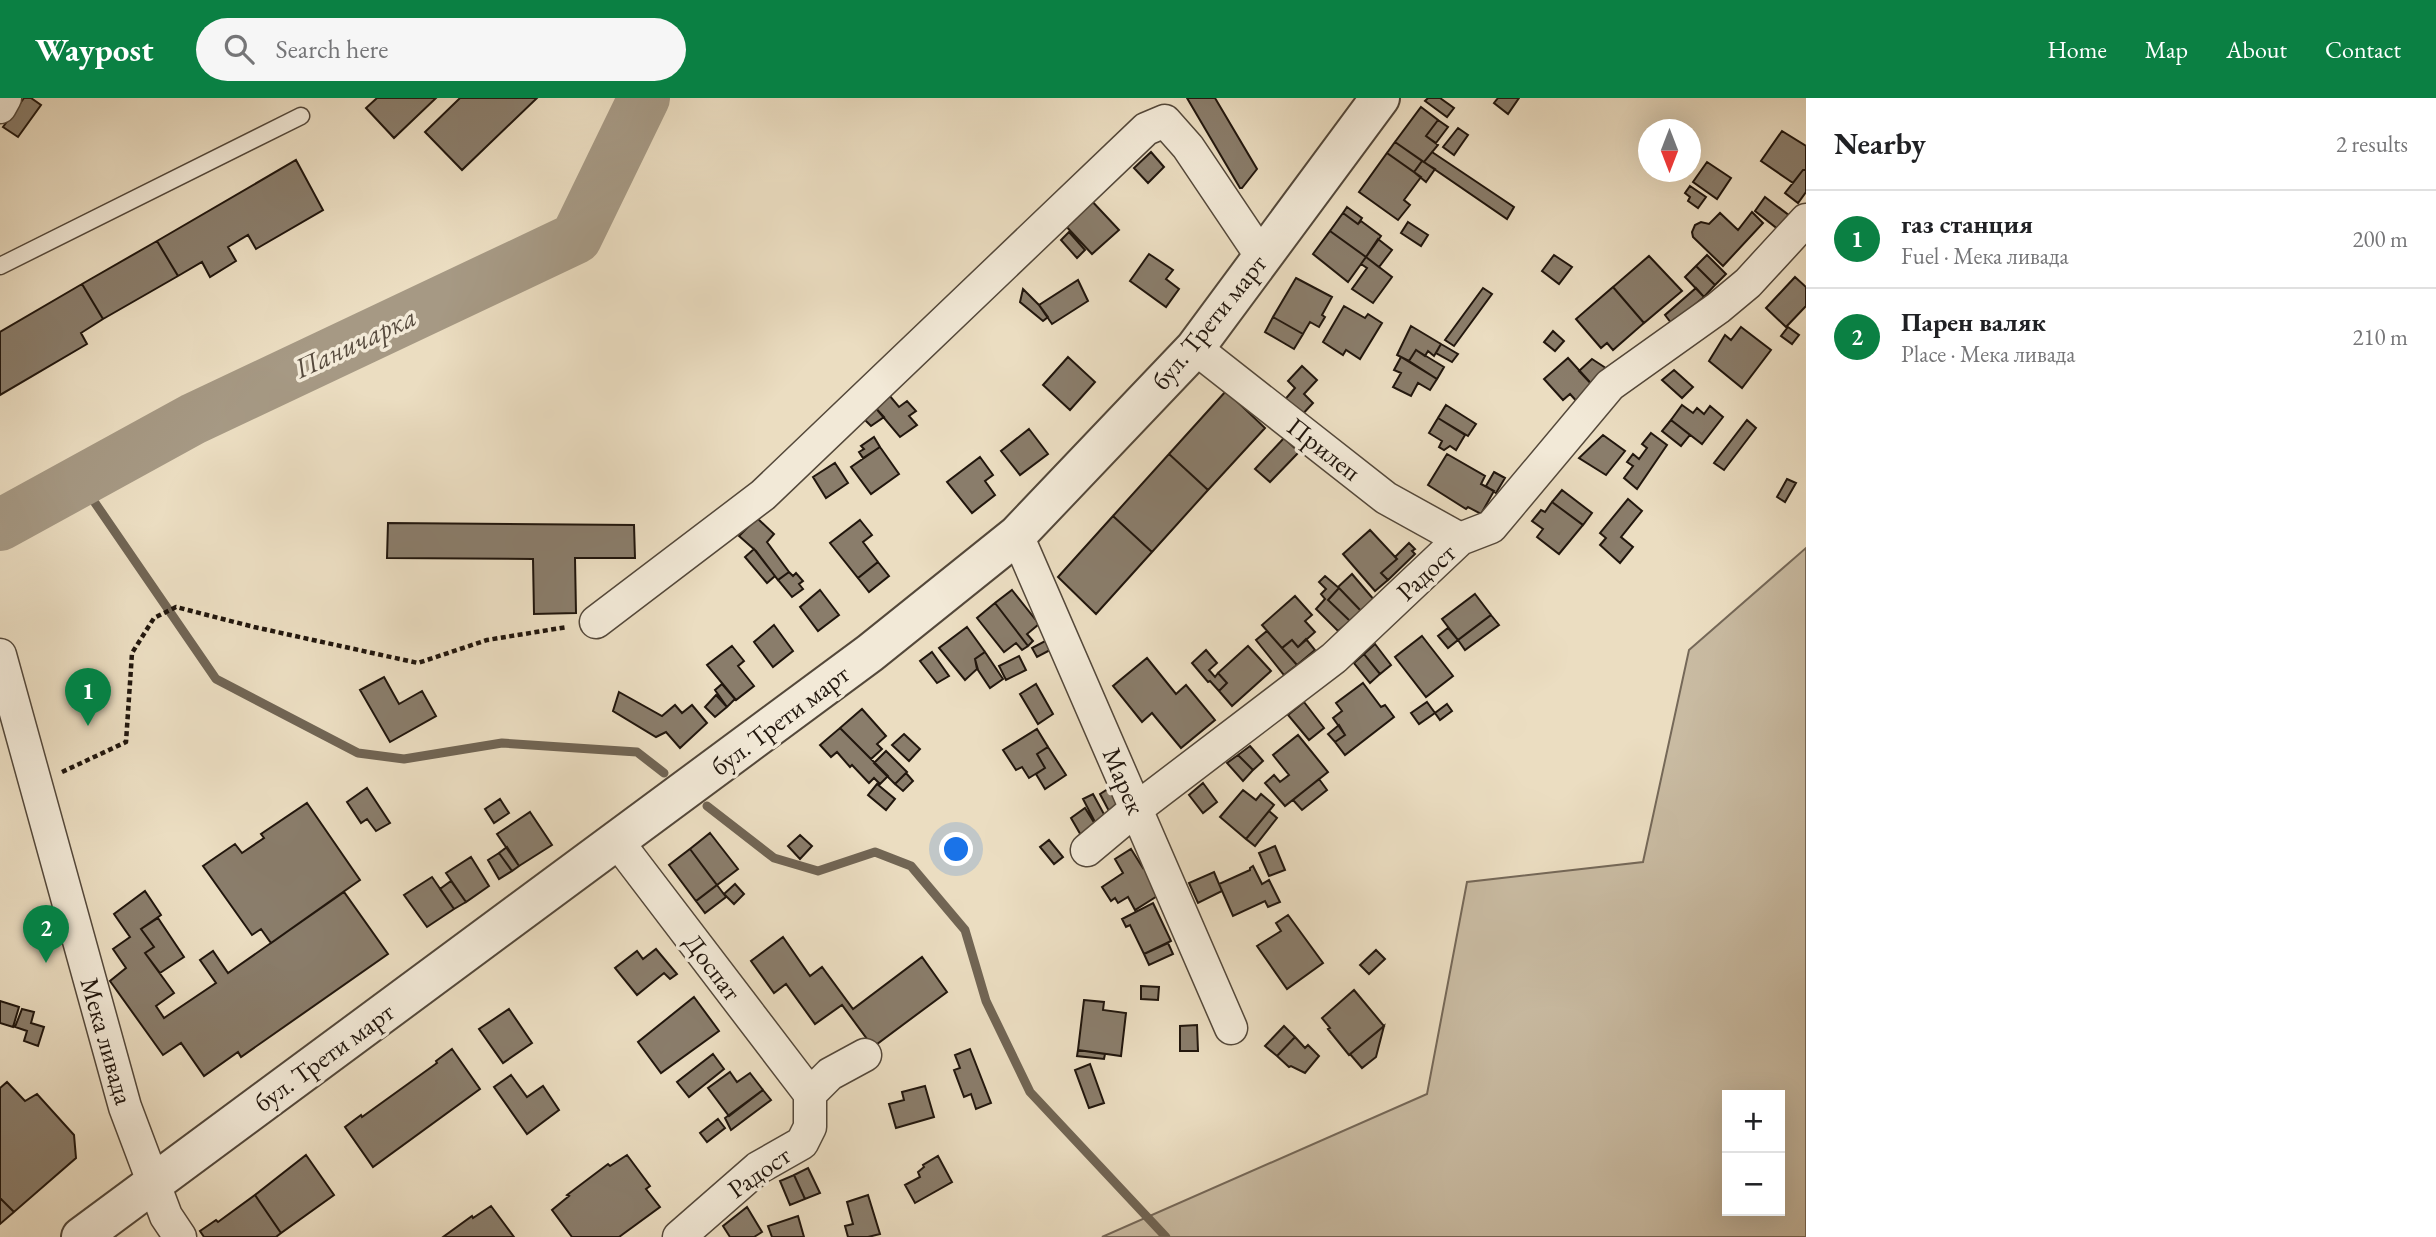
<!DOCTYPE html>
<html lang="en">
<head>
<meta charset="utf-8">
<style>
	body { margin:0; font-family:"EB Garamond",serif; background:#f6f6f6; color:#202124 }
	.controls { position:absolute; right:21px; bottom:21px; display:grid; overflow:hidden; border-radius:0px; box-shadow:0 7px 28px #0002 }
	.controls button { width:63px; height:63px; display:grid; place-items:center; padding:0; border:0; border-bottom:2px solid #e0e0e0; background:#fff; color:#202124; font:35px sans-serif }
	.compass { position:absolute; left:1638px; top:21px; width:63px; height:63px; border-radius:50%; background:#fff; box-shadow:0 7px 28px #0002; rotate:180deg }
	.you { position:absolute; left:957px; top:752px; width:24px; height:24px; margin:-18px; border:5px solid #fff; border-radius:50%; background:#1a73e8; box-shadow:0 0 0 10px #1a73e833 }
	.badge { display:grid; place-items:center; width:46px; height:46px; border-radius:50%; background:#0b8043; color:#fff; font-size:23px; font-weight:700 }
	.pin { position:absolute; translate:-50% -58px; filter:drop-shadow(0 2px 4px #0008) }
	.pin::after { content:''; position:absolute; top:37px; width:24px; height:21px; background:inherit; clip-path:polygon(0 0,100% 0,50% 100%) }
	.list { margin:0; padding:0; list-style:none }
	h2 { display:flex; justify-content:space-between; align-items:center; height:91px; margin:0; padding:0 28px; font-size:30px }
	h2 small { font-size:23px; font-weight:400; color:#757577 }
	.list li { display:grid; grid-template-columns:46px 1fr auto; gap:21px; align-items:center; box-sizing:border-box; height:98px; padding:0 28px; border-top:2px solid #e0e0e0 }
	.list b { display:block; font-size:26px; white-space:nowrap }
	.list p { margin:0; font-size:23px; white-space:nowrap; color:#757577 }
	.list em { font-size:23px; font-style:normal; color:#757577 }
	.icon { flex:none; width:38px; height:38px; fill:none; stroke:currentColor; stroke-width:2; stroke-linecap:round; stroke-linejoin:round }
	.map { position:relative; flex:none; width:1806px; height:1139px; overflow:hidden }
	header { display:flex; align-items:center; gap:42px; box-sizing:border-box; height:98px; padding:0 35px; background:#0b8043; color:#fff }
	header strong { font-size:33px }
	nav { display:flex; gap:38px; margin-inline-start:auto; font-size:24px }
	.search { width:490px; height:63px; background:#f6f6f6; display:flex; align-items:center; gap:18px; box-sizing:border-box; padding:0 24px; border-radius:38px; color:#757577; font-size:26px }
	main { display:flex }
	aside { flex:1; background:#fff }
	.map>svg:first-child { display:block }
</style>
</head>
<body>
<header>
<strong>Waypost</strong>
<div class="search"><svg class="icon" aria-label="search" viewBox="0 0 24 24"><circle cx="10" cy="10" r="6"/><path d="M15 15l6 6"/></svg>Search here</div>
<nav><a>Home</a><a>Map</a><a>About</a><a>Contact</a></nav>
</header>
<main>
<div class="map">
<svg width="1806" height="1139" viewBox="0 0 1806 1139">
	<rect width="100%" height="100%" fill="#ebddc1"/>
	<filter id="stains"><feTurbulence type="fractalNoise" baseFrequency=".00286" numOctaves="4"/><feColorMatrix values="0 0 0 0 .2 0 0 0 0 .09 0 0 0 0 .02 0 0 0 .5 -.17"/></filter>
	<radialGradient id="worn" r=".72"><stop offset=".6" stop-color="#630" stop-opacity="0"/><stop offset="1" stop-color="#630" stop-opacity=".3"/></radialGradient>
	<path fill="#c9bba2" stroke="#756858" stroke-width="2" fill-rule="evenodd" d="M1806 450V1139H1102L1427 996 1467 784 1643 764 1689 552ZM1727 997H1780V1113H1727Z"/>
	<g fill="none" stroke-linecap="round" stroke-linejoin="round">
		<path stroke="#716554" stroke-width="9" d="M80 383 216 581 358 655 404 661 502 645 637 654 664 675
			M707 708 774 760 818 773 875 754 911 768 965 832 986 903 1030 994 1166 1139"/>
		<path stroke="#a69984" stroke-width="52" d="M0 427 193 321 576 140 644 0"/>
	</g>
	<path fill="#8a7d6b" stroke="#21160d" stroke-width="2" d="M24 0H31L41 7 18 39 3 29Z
		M377 0H436L394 40 366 10Z
		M460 0H537L462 72 425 34Z
		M1187 0H1215L1257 71 1242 90H1240Z
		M1428 0H1440L1454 10 1447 19 1425 3Z
		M1498 0H1519L1508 16 1494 5Z
		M1421 9 1438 22 1426 38 1438 47 1424 64 1395 44Z
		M1438 22 1448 29 1436 45 1426 38Z
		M1458 30 1468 37 1454 57 1443 49Z
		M1782 33 1806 48V72H1803L1793 85 1761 63Z
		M1395 44 1422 63 1414 74 1387 55Z
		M1151 54 1164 69 1148 85 1134 70Z
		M1432 54 1514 109 1507 121 1424 64Z
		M1387 55 1421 79 1404 102 1410 107 1398 122 1359 94Z
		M296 62 323 112 256 151 248 137 228 149 236 163 210 179 202 164 178 178 157 143Z
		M1422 63 1435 71 1426 84 1414 74Z
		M1707 64 1731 80 1717 101 1693 84Z
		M1803 72H1806V94L1798 105 1785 95Z
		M1690 88 1706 99 1698 110 1688 103 1690 99 1685 95Z
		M1765 99 1790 118 1779 132 1755 113Z
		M1089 100 1119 132 1092 156 1063 125Z
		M1347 109 1362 120 1358 126 1343 115Z
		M1752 114 1763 125 1723 168 1693 139 1692 134 1695 127 1701 124 1709 126 1720 115 1738 132Z
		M1343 115 1358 126 1361 123 1381 138 1366 159 1330 133Z
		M1408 124 1428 137 1421 148 1401 135Z
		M1330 133 1366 159 1348 184 1313 156Z
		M1069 134 1085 152 1077 160 1061 142Z
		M1378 141 1392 152 1379 169 1366 159Z
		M157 143 178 178 103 221 82 186Z
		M1149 156 1173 172 1166 181 1179 191 1166 209 1130 183Z
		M1554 157 1572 169 1559 186 1542 173Z
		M1707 157 1726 176 1715 187 1696 168Z
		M1649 158 1682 193 1644 225 1613 189Z
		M1366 159 1392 179 1373 205 1352 191 1367 170 1361 166Z
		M1696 168 1715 187 1704 199 1685 179Z
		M1795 179 1806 189V208L1786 229 1766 210Z
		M1296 180 1332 199 1322 217 1325 219 1319 229 1310 224 1303 236 1273 219Z
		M1078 182 1088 203 1052 226 1039 207Z
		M82 186 103 221 81 235 87 246 0 297V234Z
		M1613 189 1644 225 1613 252 1607 245 1601 250 1576 221Z
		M1483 190 1492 196 1454 248 1445 242Z
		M1696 190 1704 199 1672 226 1665 217Z
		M1023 191 1039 207 1048 219 1043 223 1020 204Z
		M1344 208 1365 220 1368 216 1382 225 1360 261 1346 252 1343 257 1323 244Z
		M1273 219 1303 236 1294 251 1265 234Z
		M1411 228 1441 246 1434 258 1428 253 1425 258 1416 252 1409 263 1397 257Z
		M1741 229 1771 252 1742 290 1709 263 1725 237 1731 242Z
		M1788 229 1799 237 1792 246 1781 238Z
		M1553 233 1564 243 1555 253 1544 244Z
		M1441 246 1458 256 1452 264 1436 255Z
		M1416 252 1444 269 1437 281 1409 263Z
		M1068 259 1095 284 1070 312 1043 287Z
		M1401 259 1437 281 1430 292 1418 285 1411 298 1393 289 1401 275 1394 272Z
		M1568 260 1597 292 1580 307 1570 296 1563 302 1544 281Z
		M1592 261 1615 276 1597 292 1579 273Z
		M1302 268 1317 282 1304 296 1313 305 1299 320 1282 305 1295 290 1288 283Z
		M1674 272 1693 289 1682 300 1662 282Z
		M884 291 899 309 907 303 916 313 909 318 917 327 900 339 873 307Z
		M1226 293 1265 330 1208 392 1169 356Z
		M873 307 884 319 871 328 860 317Z
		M1446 307 1476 326 1468 338 1438 320Z
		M1682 307 1693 315 1697 310 1704 316 1710 308 1723 319 1702 346 1671 322Z
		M1438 320 1465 337 1456 352 1450 348 1444 352 1439 349 1442 343 1429 335Z
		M1671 322 1690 337 1681 348 1662 333Z
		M1747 322 1756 330 1724 372 1714 365Z
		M1029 331 1048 356 1020 377 1001 353Z
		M1651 335 1667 347 1637 391 1624 380 1633 368 1627 364 1633 356 1639 361 1647 350 1642 346Z
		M1603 337 1625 353 1606 377 1579 360Z
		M874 339 880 349 863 360 859 354 864 351 861 348Z
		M1284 340 1299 354 1270 384 1255 371Z
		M880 349 899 376 871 396 851 369Z
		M1169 356 1208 392 1152 454 1113 418Z
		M1447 356 1485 378 1481 386 1494 393 1481 416 1468 409 1466 411 1428 387Z
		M980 359 993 377 985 383 995 397 972 415 947 384Z
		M835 365 848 385 826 400 813 379Z
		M1494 374 1505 380 1496 395 1486 388Z
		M1787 381 1796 385 1785 404 1777 399Z
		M1562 392 1592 415 1583 427 1552 404Z
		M1628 401 1642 413 1621 439 1633 449 1620 465 1600 447 1606 440 1600 435Z
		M1552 404 1583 427 1559 456 1537 439 1543 431 1532 423 1541 412 1545 414Z
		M1113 418 1152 454 1096 516 1058 479Z
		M757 420 774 436 767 444 789 474 778 482 756 453 739 438Z
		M860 422 872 437 863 444 878 464 858 480 830 445Z
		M388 425 634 427 635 460H575L576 515 534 516 533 461 387 460Z
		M1370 432 1397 461 1381 475 1388 482 1375 493 1343 456Z
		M1409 445 1415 451 1412 453 1415 456 1388 482 1381 475 1397 461 1395 459Z
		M754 451 775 478 767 485 745 459Z
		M878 464 889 478 869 494 858 480Z
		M789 474 793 478 796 475 803 483 799 486 803 491 792 499 778 482Z
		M1352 476 1375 503 1362 514 1338 489Z
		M1325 478 1339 490 1328 502 1350 523 1338 533 1316 511 1325 501 1321 496 1326 491 1319 484Z
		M1339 490 1362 514 1350 523 1328 502Z
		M820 492 839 517 818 533 800 509Z
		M1012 492 1039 526 1027 536 1033 543 1028 548 995 505Z
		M1475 496 1491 517 1458 542 1442 521Z
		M1295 498 1312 517 1305 523 1315 534 1298 549 1292 542 1282 550 1262 527Z
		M995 505 1028 548 1022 552 1016 545 1004 554 977 520Z
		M1491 517 1499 527 1465 552 1458 542Z
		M774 527 793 553 773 569 754 544Z
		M967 529 985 554 975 561 977 571 965 582 939 550Z
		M1448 530 1458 542 1448 550 1438 538Z
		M1267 533 1297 567 1284 577 1256 542Z
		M1422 538 1453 578 1426 599 1395 559Z
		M1306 541 1315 552 1297 567 1282 550 1292 542 1298 549Z
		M1047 542 1052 551 1037 559 1032 550Z
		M1375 546 1391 567 1380 576 1364 556Z
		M732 548 744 563 738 568 754 588 736 602 707 567Z
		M1248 548 1271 573 1232 608 1219 593 1227 585 1218 575Z
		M1206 552 1217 565 1209 572 1215 579 1218 575 1227 585 1219 593 1210 583 1208 584 1192 565Z
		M932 554 949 578 937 585 920 563Z
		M985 554 1003 581 990 590 978 572 975 561Z
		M1364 556 1380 576 1370 585 1354 565Z
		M1019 558 1026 572 1006 582 999 568Z
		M1147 560 1176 596 1186 587 1215 622 1181 650 1152 615 1142 624 1113 588Z
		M384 579 399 606 422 593 436 618 390 644 360 592Z
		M1363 585 1381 609 1385 607 1394 619 1345 657 1335 644 1345 637 1333 620 1342 613 1336 605Z
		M722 586 735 601 727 609 715 592Z
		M1036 586 1053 616 1038 626 1020 596Z
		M619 594 662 618 675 607 682 615 692 607 707 625 680 650 666 634 656 639 613 613Z
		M716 597 727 609 715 619 705 609Z
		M1304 604 1324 630 1309 642 1288 617Z
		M1427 604 1435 615 1419 626 1411 615Z
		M1447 606 1452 613 1440 622 1435 615Z
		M862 611 886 638 877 646 882 651 871 661 840 630Z
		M1339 627 1345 637 1335 644 1328 636Z
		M840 630 888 678 880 686 874 680 869 685 852 667 850 669 837 654 831 659 820 647Z
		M1037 631 1048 649 1037 656 1045 670 1029 680 1022 669 1016 672 1003 652Z
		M904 636 920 651 909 663 892 647Z
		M1298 637 1328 674 1285 708 1265 685 1274 677 1280 684 1289 677 1273 657Z
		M1250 648 1263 663 1253 672 1238 657Z
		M1048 649 1066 677 1045 691 1036 676 1045 670 1037 656Z
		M886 653 907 674 895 686 874 665Z
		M1238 657 1253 672 1243 683 1227 665Z
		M906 675 913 683 903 693 895 686Z
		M1319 681 1327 692 1302 712 1293 702Z
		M1203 685 1217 704 1203 715 1189 697Z
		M877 686 895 701 886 712 868 697Z
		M1111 689 1120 707 1110 715 1100 696Z
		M367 690 390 725 376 733 367 721 361 725 347 704Z
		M1243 692 1256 702 1261 696 1274 707 1246 741 1220 719Z
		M1093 696 1105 718 1096 726 1083 701Z
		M500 701 509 715 494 725 485 711Z
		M307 705 360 782 271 845 261 831 252 837 203 768 235 746 242 755 264 740 261 736Z
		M1085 710 1095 726 1082 739 1071 720Z
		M1269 713 1277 720 1255 748 1246 741Z
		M530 714 552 747 519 768 497 736Z
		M710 735 738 771 717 787 690 751Z
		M800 737 812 748 800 761 788 748Z
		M1049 742 1063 759 1054 766 1040 749Z
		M1275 748 1285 772 1269 778 1259 755Z
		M507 749 519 768 512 773 499 755Z
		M690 751 717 787 696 803 669 767Z
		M1131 751 1143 770 1146 768 1162 795 1135 812 1128 799 1118 805 1115 800 1111 803 1102 789 1123 775 1115 761Z
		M499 755 512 773 499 781 488 762Z
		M471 759 489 788 466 804 446 775Z
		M1253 768 1262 786 1269 782 1280 804 1268 809 1265 803 1233 818 1219 786 1250 772V770Z
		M1214 774 1222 793 1198 805 1189 785Z
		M432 779 454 811 427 829 404 797Z
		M451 783 466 804 454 811 440 791Z
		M735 786 744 796 734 806 724 796Z
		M717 787 726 799 705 815 696 803Z
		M145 793 161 817 141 831 154 849 145 855 174 895 156 908 164 920 216 885 200 862 213 853 228 875 344 794 388 856 241 959 238 954 204 978 181 945 163 957 110 883 126 870 113 851 130 839 114 816Z
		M1153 805 1171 843 1144 856 1130 827 1126 829 1122 821Z
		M1288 817 1323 865 1287 891 1257 848 1281 833 1276 825Z
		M158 820 184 859 160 875 145 855 154 849 141 831Z
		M783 839 810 878 822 869 853 911 922 859 947 894 873 949 842 907 815 926 786 886 774 895 751 863Z
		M1168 845 1173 856 1149 867 1144 856Z
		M656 851 677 876 670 881 664 875 637 897 615 870 637 853 643 861Z
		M1376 852 1385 861 1369 876 1360 867Z
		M1141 888 1159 889 1158 902 1141 901Z
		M1354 892 1384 928 1349 957 1328 931 1330 930 1322 920Z
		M694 899 719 933 661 975 638 944Z
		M1084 902 1104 904 1103 912 1126 915 1121 958 1078 952Z
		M0 903 19 909 13 929 0 925Z
		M22 911 34 914 31 925 44 929 38 948 24 943 27 933 15 929Z
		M509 911 532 945 503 965 479 931Z
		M1197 927 1198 953H1180V928Z
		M1284 928 1295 939 1277 958 1265 948Z
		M1384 928 1376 959 1362 970 1350 956Z
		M1295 939 1305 950 1308 947 1319 958 1305 975 1291 968 1289 969 1277 958Z
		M452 951 480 991 373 1069 345 1029 361 1017 362 1019 437 965 436 963Z
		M970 951 991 1005 976 1011 971 996 964 999 954 972 960 970 955 957Z
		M1078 952 1105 956 1104 961 1077 958Z
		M713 956 724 971 689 999 677 984Z
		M1090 966 1104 1005 1089 1010 1075 972Z
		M730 974 737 984 750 975 763 992 729 1018 708 990Z
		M511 977 527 999 543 988 559 1012 527 1036 494 989Z
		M7 984 25 1003 37 996 74 1037 76 1060 14 1114 0 1100V990Z
		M925 988 934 1019 896 1030 889 1006 904 1002 902 994Z
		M763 992 771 1002 731 1032 725 1020Z
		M718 1021 725 1030 707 1044 700 1035Z
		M306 1057 334 1097 281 1135 255 1097Z
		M627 1057 650 1088 646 1091 660 1109 619 1139H572L552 1112 569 1098 567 1097 608 1066 610 1068Z
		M938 1058 952 1084 915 1105 905 1087 920 1079 918 1074 924 1069 923 1067Z
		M808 1070 820 1095 805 1101 794 1077Z
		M794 1077 805 1101 790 1107 780 1083Z
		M255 1097 281 1135 276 1139H204L200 1133 216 1122 218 1124Z
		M868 1097 880 1136 868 1139H848L845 1128 853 1126 847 1104Z
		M0 1100 14 1114 0 1126Z
		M491 1108 514 1139H443L472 1118 473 1120Z
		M747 1109 762 1134 754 1139H730L723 1128Z
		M798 1118 804 1139H772L768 1128Z"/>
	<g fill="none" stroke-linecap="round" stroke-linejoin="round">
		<g stroke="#54483a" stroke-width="19">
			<path id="service" d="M0 168 301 18"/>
		</g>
		<g stroke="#54483a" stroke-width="35">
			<path id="minor" d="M0 9 5 0
				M1195 250 1386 400 1460 441
				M1017 437 1231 930
				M596 524 763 397 1146 31 1165 23 1188 49 1262 159
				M0 557 125 1009 166 1118 180 1139
				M617 743 810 996
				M1087 752 1136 711 1334 560 1460 441 1491 429 1610 287 1718 210 1748 185 1806 122
				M810 996 830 976 865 957
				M679 1139 758 1070 802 1045 810 1029V996"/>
		</g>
		<g stroke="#54483a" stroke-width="42">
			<path id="tertiary" d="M81 1139 870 555 1017 437 1195 250 1380 0"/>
		</g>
		<path stroke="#21160d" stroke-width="4.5" stroke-dasharray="5 3.5" stroke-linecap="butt" d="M62 674 126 644 132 555 154 520 176 509 254 529 418 565 487 542 567 529"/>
		<use href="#service" stroke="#f2e9d7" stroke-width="16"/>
		<use href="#minor" stroke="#f2e9d7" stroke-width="32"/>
		<use href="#tertiary" stroke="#f2e9d7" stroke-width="38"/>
	</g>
	<g text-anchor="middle" stroke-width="7" stroke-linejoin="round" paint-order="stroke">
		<g font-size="26" fill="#21160d" stroke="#f2e9d7">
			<text transform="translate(1209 224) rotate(-51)" y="9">бул. Трети март</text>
			<text transform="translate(1324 351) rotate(38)" y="9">Прилеп</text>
			<text transform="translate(1426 474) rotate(-43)" y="9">Радост</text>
			<text transform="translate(780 622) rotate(-37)" y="9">бул. Трети март</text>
			<text transform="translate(1124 683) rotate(67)" y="9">Марек</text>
			<text transform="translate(713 869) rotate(53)" y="9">Доспат</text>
			<text transform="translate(107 943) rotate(74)" y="9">Мека ливада</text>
			<text transform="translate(324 959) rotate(-36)" y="9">бул. Трети март</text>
			<text transform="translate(759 1074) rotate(-35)" y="9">Радост</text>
		</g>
		<g font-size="28" font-style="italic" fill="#564a3d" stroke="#f2e9d7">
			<text transform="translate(355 244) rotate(-25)" y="10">Паничарка</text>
		</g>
	</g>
	<rect width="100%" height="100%" filter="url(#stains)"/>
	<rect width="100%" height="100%" fill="url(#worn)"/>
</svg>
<div class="controls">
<button>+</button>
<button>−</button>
</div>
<svg class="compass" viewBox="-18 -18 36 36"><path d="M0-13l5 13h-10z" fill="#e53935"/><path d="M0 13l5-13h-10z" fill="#757577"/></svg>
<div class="you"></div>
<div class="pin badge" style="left:88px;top:628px">1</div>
<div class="pin badge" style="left:46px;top:865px">2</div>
</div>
<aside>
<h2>Nearby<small>2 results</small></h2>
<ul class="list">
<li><span class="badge">1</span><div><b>газ станция</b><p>Fuel · Мека ливада</p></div><em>200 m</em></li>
<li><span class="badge">2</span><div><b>Парен валяк</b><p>Place · Мека ливада</p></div><em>210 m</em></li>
</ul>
</aside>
</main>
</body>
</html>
